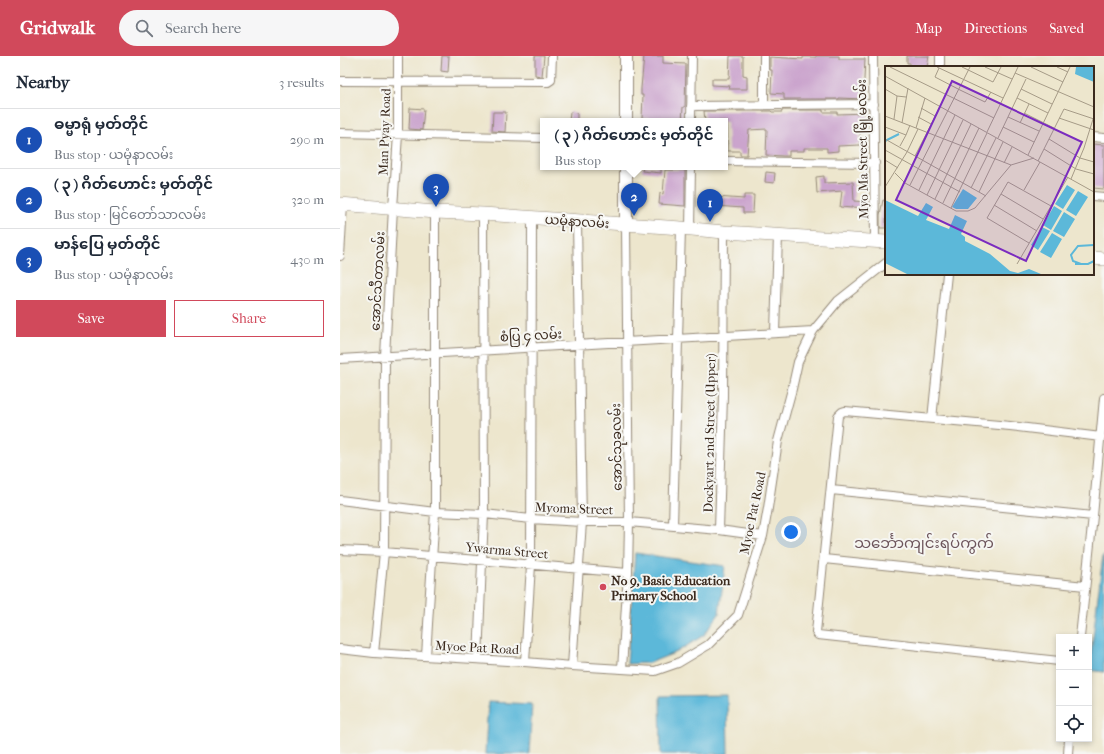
<!DOCTYPE html>
<html lang="en">
<head>
<meta charset="utf-8">
<style>
	body { margin:0; font-family:"IM FELL French Canon","Noto Sans Myanmar",serif; background:#f6f6f7; color:#1f2937 }
	.controls { position:absolute; right:12px; bottom:12px; display:grid; overflow:hidden; border-radius:0px; box-shadow:0 2px 6px #0003 }
	.controls button { width:36px; height:36px; display:grid; place-items:center; padding:0; border:0; border-bottom:1px solid #e0e1e3; background:#fff; color:#1f2937; font:20px sans-serif }
	.you { position:absolute; left:451px; top:476px; width:14px; height:14px; margin:-10px; border:3px solid #fff; border-radius:50%; background:#1a73e8; box-shadow:0 0 0 6px #1a73e833 }
	.badge { display:grid; place-items:center; width:26px; height:26px; border-radius:50%; background:#d1495b; color:#fff; font-size:13px; font-weight:700 }
	.pin { position:absolute; translate:-50% -33px; filter:drop-shadow(0 1px 2px #0008) }
	.pin::after { content:''; position:absolute; top:21px; width:14px; height:12px; background:inherit; clip-path:polygon(0 0,100% 0,50% 100%) }
	.popup { position:absolute; left:200px; top:62px; width:188px; height:52px; box-sizing:border-box; display:grid; place-content:center; border-radius:0px; background:#fff; filter:drop-shadow(0 1px 3px #0005); font-size:13px; white-space:nowrap; color:#747a83 }
	.popup b { font-size:15px; color:#1f2937 }
	.popup::after { content:''; position:absolute; left:50%; top:100%; margin-left:-8px; border:8px solid transparent; border-top-color:#fff }
	.list { margin:0; padding:0; list-style:none }
	h2 { display:flex; justify-content:space-between; align-items:center; height:52px; margin:0; padding:0 16px; font-size:17px }
	h2 small { font-size:13px; font-weight:400; color:#747a83 }
	.list li { display:grid; grid-template-columns:26px 1fr auto; gap:12px; align-items:center; box-sizing:border-box; height:60px; padding:0 16px; border-top:1px solid #e0e1e3 }
	.list b { display:block; font-size:15px; white-space:nowrap }
	.list p { margin:0; font-size:13px; white-space:nowrap; color:#747a83 }
	.list em { font-size:13px; font-style:normal; color:#747a83 }
	.actions { display:flex; gap:8px; padding:12px 16px }
	.actions a { flex:1; padding:9px 0; border:1px solid #d1495b; border-radius:0px; text-align:center; font-size:14px; color:#d1495b }
	.actions .main { background:#d1495b; color:#fff }
	.icon { flex:none; width:22px; height:22px; fill:none; stroke:currentColor; stroke-width:2; stroke-linecap:round; stroke-linejoin:round }
	.map { position:relative; flex:none; width:764px; height:698px; overflow:hidden }
	header { display:flex; align-items:center; gap:24px; box-sizing:border-box; height:56px; padding:0 20px; background:#d1495b; color:#fff }
	header strong { font-size:19px }
	nav { display:flex; gap:22px; margin-inline-start:auto; font-size:14px }
	.search { width:280px; height:36px; background:#f6f6f7; display:flex; align-items:center; gap:10px; box-sizing:border-box; padding:0 14px; border-radius:22px; color:#747a83; font-size:15px }
	main { display:flex }
	aside { flex:1; background:#fff }
	.map>svg:first-child { display:block }
</style>
</head>
<body>
<header>
<strong>Gridwalk</strong>
<div class="search"><svg class="icon" aria-label="search" viewBox="0 0 24 24"><circle cx="10" cy="10" r="6"/><path d="M15 15l6 6"/></svg>Search here</div>
<nav><a>Map</a><a>Directions</a><a>Saved</a></nav>
</header>
<main>
<aside>
<h2>Nearby<small>3 results</small></h2>
<ul class="list">
<li><span class="badge" style="background:#1a4fb4">1</span><div><b>ဓမ္မာရုံ မှတ်တိုင်</b><p>Bus stop · ယမုံနာလမ်း</p></div><em>290 m</em></li>
<li><span class="badge" style="background:#1a4fb4">2</span><div><b>( ၃ ) ဂိတ်ဟောင်း မှတ်တိုင်</b><p>Bus stop · မြင်တော်သာလမ်း</p></div><em>320 m</em></li>
<li><span class="badge" style="background:#1a4fb4">3</span><div><b>မာန်ပြေ မှတ်တိုင်</b><p>Bus stop · ယမုံနာလမ်း</p></div><em>430 m</em></li>
</ul>
<div class="actions"><a class="main">Save</a><a>Share</a></div>
</aside>
<div class="map">
<svg width="764" height="698" viewBox="0 0 764 698">
	<rect width="100%" height="100%" fill="#f6f6f2"/>
	<filter id="ink" filterUnits="userSpaceOnUse"><feTurbulence type="fractalNoise" baseFrequency=".025" numOctaves="2"/><feDisplacementMap in="SourceGraphic" scale="8" xChannelSelector="R" yChannelSelector="G"/><feConvolveMatrix kernelMatrix="1 2 1 2 8 2 1 2 1" color-interpolation-filters="sRGB"/></filter>
	<filter id="wash" filterUnits="userSpaceOnUse"><feTurbulence type="fractalNoise" baseFrequency=".012" numOctaves="4" result="noise"/><feDisplacementMap in="SourceGraphic" scale="16" xChannelSelector="R" yChannelSelector="G"/><feGaussianBlur stdDeviation="0.9" result="paint"/><feColorMatrix in="noise" values="0 0 0 0 0 0 0 0 0 0 0 0 0 0 0 0 0 1.4 0 .05"/><feComposite in="paint" operator="in"/></filter>
	<g filter="url(#wash)">
		<rect width="100%" height="100%" fill="#ede6cd"/>
		<path fill="#5cb8d9" stroke="#4c717c" d="M295 497 385 510 379 558 364 579 337 596 309 607 287 608Z
			M763 499H764V616L749 614Z
			M387 639 388 698H321L320 640Z
			M148 646 192 648 189 698H145Z"/>
		<g id="blocks">
			<path fill="#cba4cd" d="M102 0H109L108 16 101 15Z
				M195 0H204L202 20 195 19Z
				M304 0H323V7L346 8 345 51H343L342 65H326V64L302 62 303 39H301V32Z
				M390 0H403V19L407 20V33H389L390 30 372 29V23H389Z
				M476 0H499V3H525L523 43 499 42V43H444V38L431 37 432 14H430V1L463 3V1H476Z
				M567 0H589L587 11H570V7H567Z
				M70 52 84 53 82 74 69 73Z
				M442 54H483V56H497V58L528 57V63H526V76H520V89L498 90V95L487 96V92H464V95H449V100H443L426 99 427 73 409 74 407 99H400V95H388L387 65H365L364 55H431L432 56H442Z
				M153 56H166L165 76 152 75Z
				M230 56 237 57V65H229Z
				M753 88 764 89V133L753 132Z
				M303 111H321V117L302 115Z
				M325 114H345V150L319 148 320 137 323 138Z
				M426 116 435 117 434 127 425 126Z
				M484 120V127L513 126 514 145 526 146V152L512 151V152L500 151 502 135 477 137 476 121Z
				M404 139H414L413 157H403V152L361 149 362 140 404 143Z
				M543 144 546 145V172H540V159Z"/>
		</g>
	</g>
	<g filter="url(#ink)">
		<use href="#blocks" fill-opacity="0" stroke="#948876" stroke-width="1"/>
		<g fill="none" stroke-linecap="round" stroke-linejoin="round">
			<g stroke="#948876" stroke-width="10">
				<path id="minor" d="M424 0V49
					M533 0 535 185
					M600 0V11
					M0 25 208 26 211 24 212 0
					M351 50 534 48
					M351 65 352 0
					M0 77 203 82
					M753 81 764 82
					M385 105 535 107
					M753 140 764 141
					M350 173 351 111
					M0 200 3 148
					M435 277 438 179
					M0 303 473 275
					M592 363 607 218
					M491 434 753 460
					M0 444 95 456 144 458 191 463 242 466H289L379 474 423 480
					M333 470 341 172
					M379 474 383 340 384 176
					M0 494 44 496 288 517
					M484 503 745 530
					M740 581 753 460 764 342
					M0 593 34 597 185 606 232 610 315 615 338 607 368 589 398 559 423 480 428 452 438 385 452 333 458 306 473 275 498 245 546 207
					M34 597 44 496 45 300 53 152 58 79V0
					M86 600 95 456V156
					M138 603 144 458 143 158
					M719 605 478 579 476 576 498 360 502 356 505 355 670 370 761 381
					M185 606 191 509 192 162
					M232 610 242 466 237 165
					M282 613 288 517 289 466 286 169
					M728 698 729 683"/>
			</g>
			<g stroke="#948876" stroke-width="14">
				<path id="secondary" d="M286 65V0
					M286 111V169"/>
			</g>
			<g stroke="#948876" stroke-width="14">
				<path id="primary" d="M0 148 95 156 143 158 341 172 384 176 546 186
					M753 202 764 203"/>
			</g>
			<use href="#minor" stroke="#fff" stroke-width="8"/>
			<use href="#secondary" stroke="#fff" stroke-width="12"/>
			<use href="#primary" stroke="#fff" stroke-width="13"/>
		</g>
	</g>
	<circle fill="#d1495b" stroke="#f6f6f2" stroke-width="1.5" cx="263" cy="531" r="4"/>
	<g text-anchor="middle" stroke-width="4" stroke-linejoin="round" paint-order="stroke">
		<g font-size="13" fill="#3b2a1e" stroke="#f6f6f2">
			<text transform="translate(44 76) rotate(-88)" y="5">Man Pyay Road</text>
			<text transform="translate(522 93) rotate(-91)" y="5">Myo Ma Street မြို့မလမ်း</text>
			<text transform="translate(237 165) rotate(4)" y="5">ယမုံနာလမ်း</text>
			<text transform="translate(37 225) rotate(-87)" y="5">အောင်သီတာလမ်း</text>
			<text transform="translate(191 279) rotate(-3)" y="5">စံပြ ၄ လမ်း</text>
			<text transform="translate(369 377) rotate(-89)" y="5">Dockyart 2nd Street (Upper)</text>
			<text transform="translate(276 391) rotate(-91)" y="5">အောင်သုခလမ်း</text>
			<text transform="translate(234 452) rotate(2)" y="5">Myoma Street</text>
			<text transform="translate(412 457) rotate(-78)" y="5">Myoe Pat Road</text>
			<text transform="translate(167 494) rotate(5)" y="5">Ywarma Street</text>
			<text transform="translate(137 591) rotate(3)" y="5">Myoe Pat Road</text>
		</g>
		<g font-size="13" font-weight="bold" fill="#3b2a1e" stroke="#f6f6f2" text-anchor="start">
			<text x="271" y="529">No 9, Basic Education<tspan x="271" dy="15">Primary School</tspan></text>
		</g>
		<g font-size="15" fill="#6d555b" stroke="#f6f6f2">
			<text x="584" y="492">သင်္ဘောကျင်းရပ်ကွက်</text>
		</g>
	</g>
	<g transform="translate(545 10)">
		<rect width="209" height="209" fill="#ede6cd"/>
		<path d="M191 1H209V16L190 8ZM182 119 190 124 178 143 170 138ZM78 123 92 132 83 143H71L67 141ZM193 125 203 131 191 150 181 144ZM0 134 33 150 41 137 48 141 41 154 64 163 70 149 82 155 76 168 80 171V175L105 188 125 205 133 207 144 203 156 208H171H22L0 197ZM169 140 177 145 166 164 158 159ZM179 146 190 153 179 171 168 165ZM157 161 165 165 153 184 146 179ZM167 167 177 173 166 192 155 186Z" fill="#5cb8d9"/>
		<path fill="none" stroke="#5cb8d9" stroke-width="2" d="M0 75 14 68M190 198H203L209 195M196 198 188 195 186 189 193 180 209 179"/>
		<path fill="none" stroke="#a69b87" stroke-width="1" d="M5 1 109 52M52 1 118 32M77 1 108 16 116 1M100 1 127 13M146 1 178 16M172 1 183 6M54 2 50 11 75 24 100 36 106 26M130 7 209 41M0 10 209 126M0 23 12 30 21 31M136 23 167 38M132 32 163 47M36 42 50 50M139 47 169 62M0 50 126 99M33 51 46 58M123 51 154 65M174 52 209 64M9 53 12 30M17 57 23 22M135 57 144 38M0 61 21 69 25 59M118 61 149 76M31 62 40 32M102 66 133 1M113 72 141 13M0 73 101 130M164 73 195 92 209 96M15 80 21 69M159 83 191 103 209 108M0 84 75 126M143 89 185 1M30 90 55 41M0 94 13 102M153 95 179 43 209 53M119 97 127 81M10 107 20 117 71 145H83L90 142 126 99 149 92M186 113 199 82 209 50M25 119 85 1M0 121 22 86 33 63M86 122 111 72M34 124 70 49M139 124 155 96M94 126 118 76M116 128 158 153M42 129 78 54M50 133 86 58M58 137 94 62M109 139 152 165M66 142 102 67M144 177 102 152 123 116 166 140M132 198 183 111"/>
		<path fill="#7b2cbf" fill-opacity="0.15" stroke="#7b2cbf" stroke-width="2" d="M67 15 197 76 141 195 11 134Z"/>
		<rect width="209" height="209" fill="none" stroke="#3b2a1e" stroke-width="2"/>
	</g>
</svg>
<div class="controls">
<button>+</button>
<button>−</button>
<button><svg class="icon" aria-label="locate" viewBox="0 0 24 24"><circle cx="12" cy="12" r="6"/><path d="M12 2v4M12 18v4M2 12h4M18 12h4"/></svg></button>
</div>
<div class="you"></div>
<div class="pin badge" style="left:370px;top:166px;background:#1a4fb4">1</div>
<div class="pin badge" style="left:294px;top:160px;background:#1a4fb4">2</div>
<div class="popup"><b>( ၃ ) ဂိတ်ဟောင်း မှတ်တိုင်</b>Bus stop</div>
<div class="pin badge" style="left:96px;top:151px;background:#1a4fb4">3</div>
</div>
</main>
</body>
</html>
